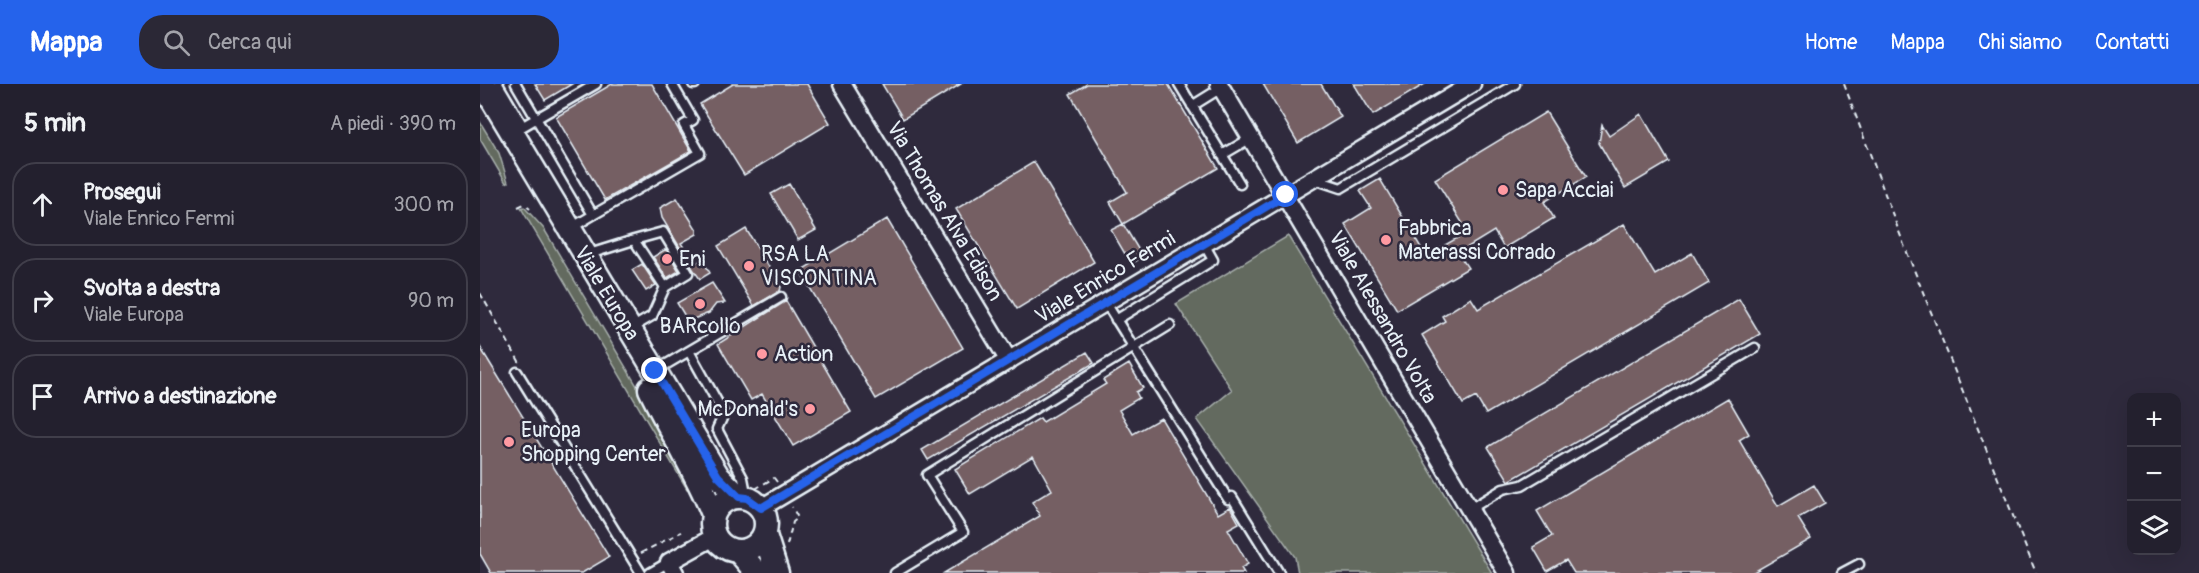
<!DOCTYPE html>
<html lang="it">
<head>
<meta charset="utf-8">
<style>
	body { margin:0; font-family:Pangolin,sans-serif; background:#2b2836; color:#f1f3f6 }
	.controls { position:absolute; right:18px; bottom:18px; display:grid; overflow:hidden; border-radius:12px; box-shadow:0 6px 24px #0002 }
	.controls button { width:54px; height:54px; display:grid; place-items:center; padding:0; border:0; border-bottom:2px solid #403e4a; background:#23202e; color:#f1f3f6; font:30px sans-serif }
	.stop { position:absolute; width:18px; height:18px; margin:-14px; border:4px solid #2563eb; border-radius:50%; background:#fff }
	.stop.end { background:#2563eb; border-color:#fff; box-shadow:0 2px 6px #0008 }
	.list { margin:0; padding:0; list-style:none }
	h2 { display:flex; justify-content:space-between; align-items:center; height:78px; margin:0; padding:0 24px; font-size:26px }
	h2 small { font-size:20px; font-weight:400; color:#a3a3aa }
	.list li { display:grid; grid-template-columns:39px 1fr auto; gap:18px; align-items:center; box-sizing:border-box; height:84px; margin:0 12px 12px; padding:0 12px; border:2px solid #403e4a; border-radius:24px }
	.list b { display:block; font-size:22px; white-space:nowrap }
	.list p { margin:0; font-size:20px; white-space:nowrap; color:#a3a3aa }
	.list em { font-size:20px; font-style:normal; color:#a3a3aa }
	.icon { flex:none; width:33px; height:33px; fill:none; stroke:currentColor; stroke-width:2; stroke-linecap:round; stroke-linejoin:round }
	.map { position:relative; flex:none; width:1719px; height:489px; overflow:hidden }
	header { display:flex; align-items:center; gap:36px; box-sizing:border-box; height:84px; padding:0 30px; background:#2563eb; color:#fff }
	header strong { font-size:28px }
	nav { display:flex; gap:33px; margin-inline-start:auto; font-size:21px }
	.search { width:420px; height:54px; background:#2b2836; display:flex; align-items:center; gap:15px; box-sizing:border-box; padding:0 21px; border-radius:24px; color:#a3a3aa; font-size:22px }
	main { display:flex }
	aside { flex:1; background:#23202e }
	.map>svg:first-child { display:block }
</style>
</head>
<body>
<header>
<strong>Mappa</strong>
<div class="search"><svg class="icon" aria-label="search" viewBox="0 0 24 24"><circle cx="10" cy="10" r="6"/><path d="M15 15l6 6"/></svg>Cerca qui</div>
<nav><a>Home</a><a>Mappa</a><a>Chi siamo</a><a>Contatti</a></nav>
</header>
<main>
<aside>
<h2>5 min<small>A piedi · 390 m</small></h2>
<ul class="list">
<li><svg class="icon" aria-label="ahead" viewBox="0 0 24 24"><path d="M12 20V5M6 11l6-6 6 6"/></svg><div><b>Prosegui</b><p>Viale Enrico Fermi</p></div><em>300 m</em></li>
<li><svg class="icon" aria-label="right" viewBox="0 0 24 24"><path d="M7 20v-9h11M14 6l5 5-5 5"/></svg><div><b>Svolta a destra</b><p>Viale Europa</p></div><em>90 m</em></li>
<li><svg class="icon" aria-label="arrive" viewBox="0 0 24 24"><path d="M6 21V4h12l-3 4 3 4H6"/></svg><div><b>Arrivo a destinazione</b></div></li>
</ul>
</aside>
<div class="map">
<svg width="1719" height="489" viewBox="0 0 1719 489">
	<rect width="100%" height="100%" fill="#2f2a3d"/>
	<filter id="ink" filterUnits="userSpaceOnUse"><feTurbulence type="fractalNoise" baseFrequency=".0167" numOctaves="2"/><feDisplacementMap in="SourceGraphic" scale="12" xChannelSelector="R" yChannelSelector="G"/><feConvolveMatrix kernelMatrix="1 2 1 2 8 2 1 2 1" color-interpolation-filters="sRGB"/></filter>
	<g filter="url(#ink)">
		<path fill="#636b5e" stroke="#a6aeab" stroke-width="1.5" d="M0 38 19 69 28 98 26 99 0 55Z
			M44 123 64 145 215 400 207 405 41 124Z
			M808 152 1012 489H818L815 473 717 335 752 306 696 220Z"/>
		<path fill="#745e63" stroke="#e8f1f8" stroke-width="1.5" d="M55 0H92L65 16Z
			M132 0H172L211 67 125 116 76 33Z
			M253 0H327L350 39 264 91 220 20Z
			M402 0H481L423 35Z
			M607 0H688L738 84 643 140 630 118 647 108 590 10Z
			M783 0H841L861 33 818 59Z
			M874 0H945L893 31Z
			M1066 28 1106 93 1064 118 1074 134 1024 164 1014 147 978 169 988 184 917 226 865 140 891 124 880 107 900 95 946 172 988 148 955 95Z
			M1161 30 1189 78 1145 104 1119 59 1122 41 1129 52Z
			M554 78 614 178 537 225 476 125Z
			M309 100 336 146 318 156 291 110Z
			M197 114 217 146V150L201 159 213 178 210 180 182 134 180 124Z
			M407 135 483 264 396 315 320 187Z
			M643 140 663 173 651 180 631 146Z
			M1144 140 1175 191 1212 169 1229 199 1006 330 996 313 983 320 942 251 965 237 962 232 991 214 998 225Z
			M266 145 301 203 300 207 274 222 238 162Z
			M186 165 199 187 187 194 173 173Z
			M222 175 230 189 220 195 211 182Z
			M162 180 176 201 166 207 152 186Z
			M232 199 245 219 236 220 229 229 208 237 197 219Z
			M1259 215 1280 250 1029 397 1008 363Z
			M306 217 371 328 313 362 282 310 271 316 238 260Z
			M0 263 129 473 102 489H11L0 470Z
			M607 268 614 279 448 376 442 366Z
			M649 280 663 304 656 308 659 314 639 326 653 350 681 334 738 430 750 423 759 439 748 445 768 480 761 484 764 489H464L560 432 552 418 572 406 553 372 490 410 475 385 560 334 563 338 626 300 623 296Z
			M1248 314 1269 350 1259 356 1298 422 1334 401 1345 419 1318 434 1331 455 1272 489H1094L1086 476 1067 487 1053 463 1072 452 1057 427Z"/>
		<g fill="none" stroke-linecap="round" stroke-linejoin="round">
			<g stroke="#e8f1f8" stroke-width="13">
				<path id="service" d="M18 0 43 42
					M36 0 113 131 91 144
					M213 0H215
					M699 0 760 100
					M712 22 741 4
					M33 48 116 0
					M742 71 771 54
					M834 95 861 104 1035 0
					M113 131 220 69 204 41 213 36 192 0
					M154 156 183 148 208 189 185 203
					M106 171 154 156 185 203 172 232 150 245
					M626 219 748 415 752 413 799 489
					M636 236 733 176 724 160
					M209 267 244 330 237 345 263 394 267 414
					M175 287 301 213
					M37 288 161 489
					M990 425 1023 405 1042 401 1275 264
					M170 489 189 478
					M415 489 483 448 447 391 690 241
					M1362 489 1379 480"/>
			</g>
			<g stroke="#e8f1f8" stroke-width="21">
				<path id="minor" d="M362 0 529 277
					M739 0 1027 489
					M281 424 992 0
					M195 489 189 478 234 453"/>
			</g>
			<g stroke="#e8f1f8" stroke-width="27">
				<path id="secondary" d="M3 0 238 392 259 413
					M170 305C190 347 216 387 233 430
					M232 440a27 27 0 1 1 54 0a27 27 0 1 1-54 0Z
					M285 451 297 489
					M259 468 277 489"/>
			</g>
			<path stroke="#e8f1f8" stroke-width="2" stroke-dasharray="6 4.5" stroke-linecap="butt" d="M1364 0 1424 161 1556 489
				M38 123 44 120 50 125
				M0 209 40 279
				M275 405 294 394 297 398
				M307 461 313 438 318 434 312 423
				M161 469 201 448"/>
			<use href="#service" stroke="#2f2a3d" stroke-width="8"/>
			<use href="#minor" stroke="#2f2a3d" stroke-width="16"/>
			<use href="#secondary" stroke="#2f2a3d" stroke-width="22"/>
		</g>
	</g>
	<g fill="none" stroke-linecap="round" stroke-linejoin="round" filter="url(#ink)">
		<path stroke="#2563eb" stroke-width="8" d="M175 287 238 392 259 413 267 414 281 424 806 111"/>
	</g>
	<g fill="#ff9aa2" stroke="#2f2a3d" stroke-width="2">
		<circle cx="1023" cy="106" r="6"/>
		<circle cx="906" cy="156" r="6"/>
		<circle cx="187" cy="175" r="6"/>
		<circle cx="269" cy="182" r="6"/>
		<circle cx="220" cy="220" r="6"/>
		<circle cx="282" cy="270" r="6"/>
		<circle cx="330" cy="325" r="6"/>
		<circle cx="29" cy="358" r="6"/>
	</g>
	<g text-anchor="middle" stroke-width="5" stroke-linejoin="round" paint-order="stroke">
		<g font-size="21" fill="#e8f1f8" stroke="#2f2a3d" text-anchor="start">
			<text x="1035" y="113">Sapa Acciai</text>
			<text x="918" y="151">Fabbrica<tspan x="918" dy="24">Materassi Corrado</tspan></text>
			<text x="281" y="177">RSA LA<tspan x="281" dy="24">VISCONTINA</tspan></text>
			<text x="199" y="182">Eni</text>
			<text x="220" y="249" text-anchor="middle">BARcollo</text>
			<text x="294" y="277">Action</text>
			<text x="318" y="332" text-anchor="end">McDonald's</text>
			<text x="41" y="353">Europa<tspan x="41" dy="24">Shopping Center</tspan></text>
		</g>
		<g font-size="21" fill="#e8f1f8" stroke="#2f2a3d">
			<text transform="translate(465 127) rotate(59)" y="7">Via Thomas Alva Edison</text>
			<text transform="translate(625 193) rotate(-31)" y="7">Viale Enrico Fermi</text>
			<text transform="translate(127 209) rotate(59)" y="7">Viale Europa</text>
			<text transform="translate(903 233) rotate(60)" y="7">Viale Alessandro Volta</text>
		</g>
	</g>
</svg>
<div class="controls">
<button>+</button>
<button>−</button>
<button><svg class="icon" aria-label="layers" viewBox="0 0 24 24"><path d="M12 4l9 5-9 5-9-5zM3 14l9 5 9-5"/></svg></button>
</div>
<div class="stop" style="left:806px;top:111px"></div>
<div class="stop end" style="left:175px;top:287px"></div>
</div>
</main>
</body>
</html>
